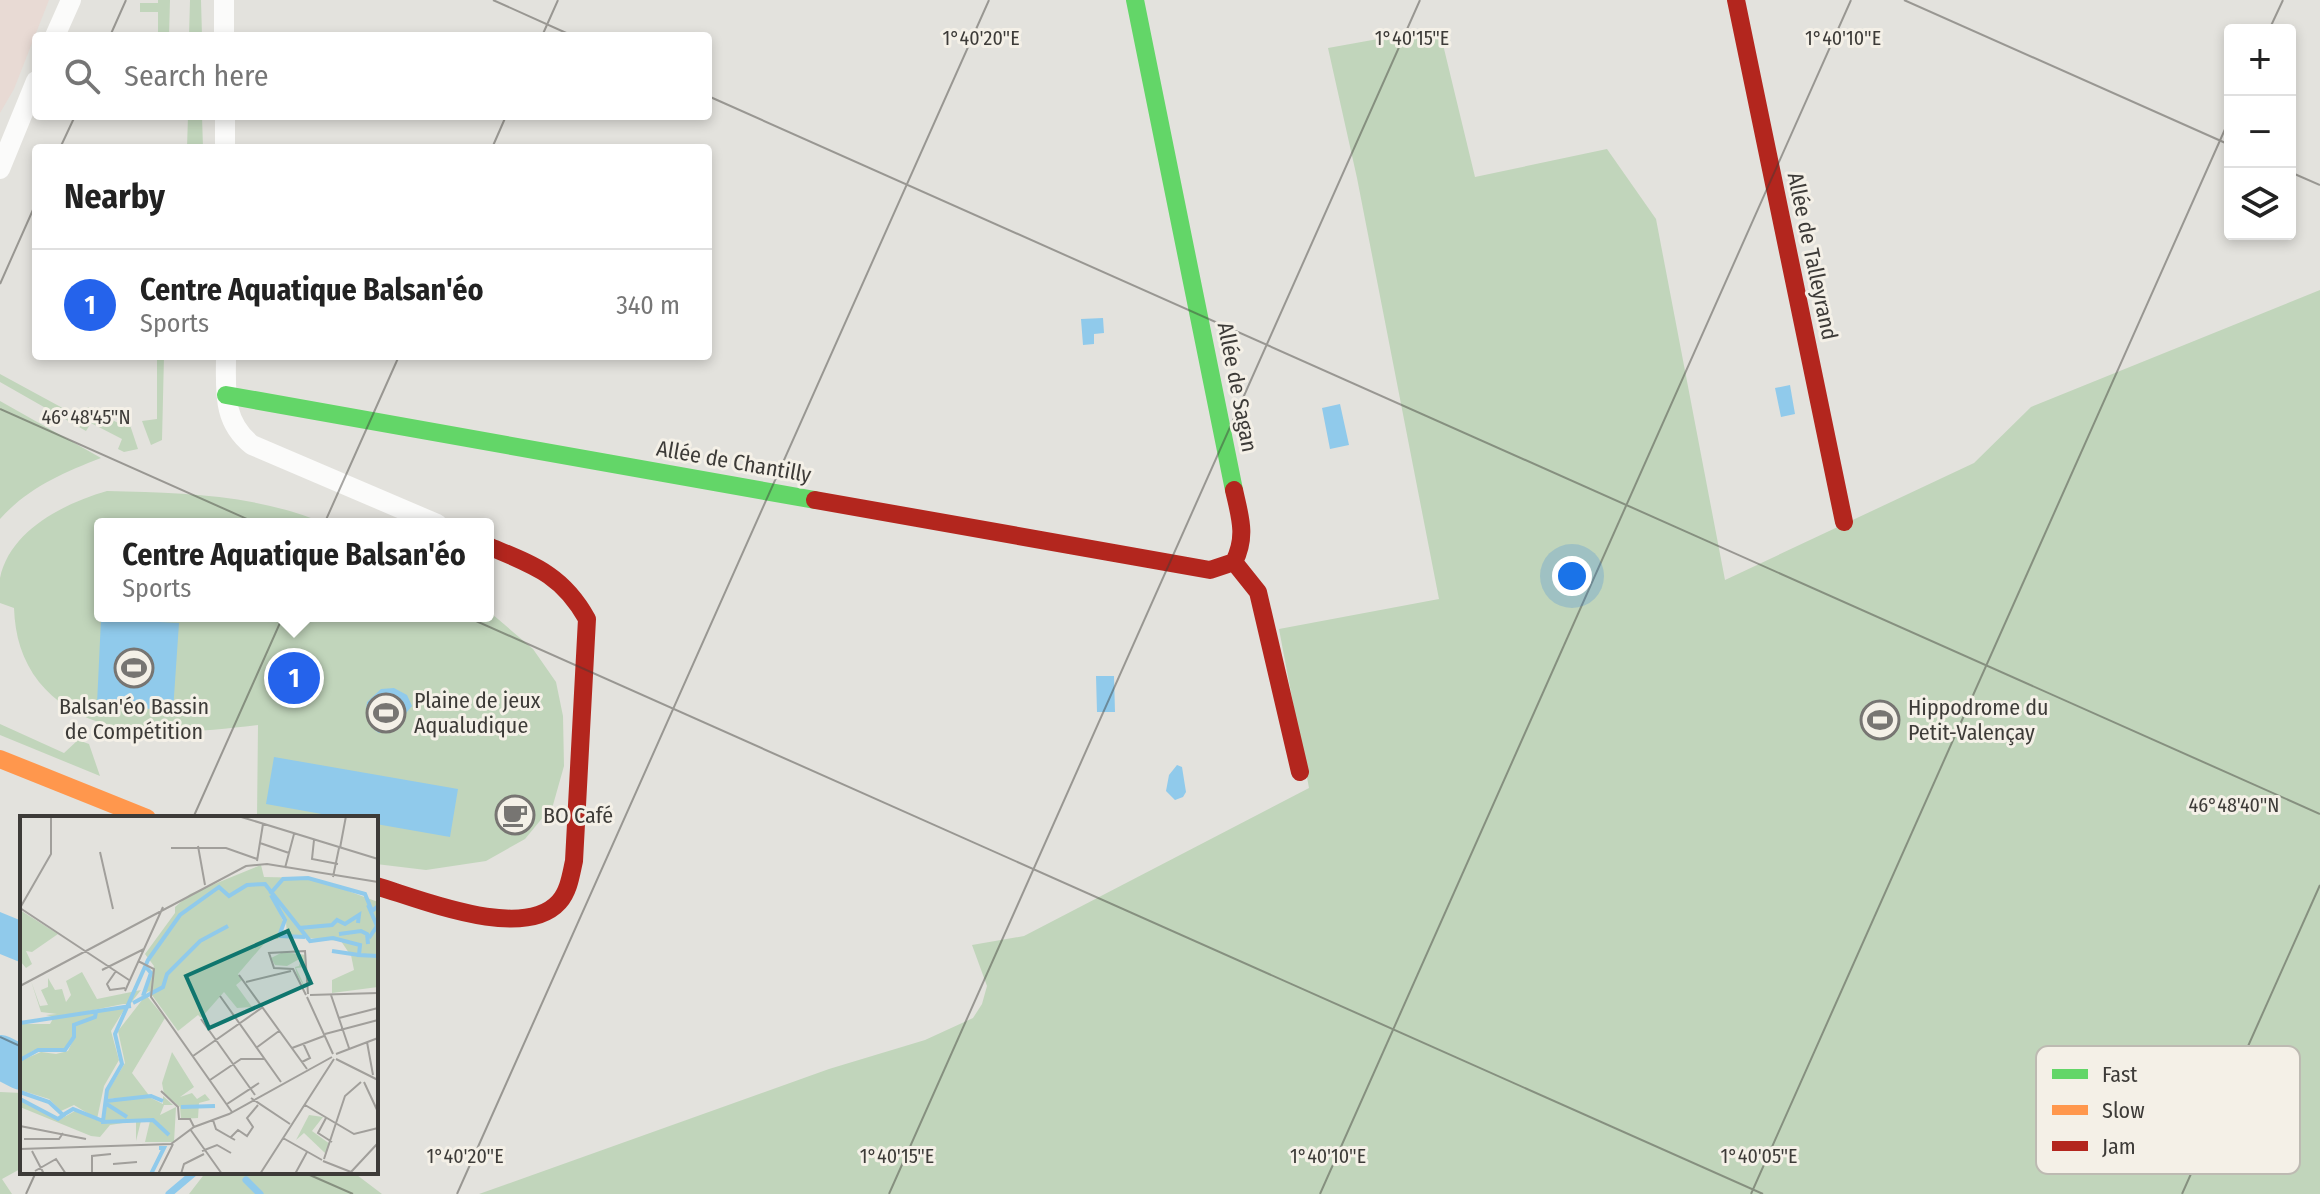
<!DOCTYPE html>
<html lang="en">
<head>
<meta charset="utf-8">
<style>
	body { margin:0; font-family:"Fira Sans Condensed",sans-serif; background:#f2f2f2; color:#222 }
	.controls { position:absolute; right:24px; top:24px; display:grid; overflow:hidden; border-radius:8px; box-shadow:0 4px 12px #0003 }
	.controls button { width:72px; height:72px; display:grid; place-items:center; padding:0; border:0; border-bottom:2px solid #e0e0e0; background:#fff; color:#222; font:40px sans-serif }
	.you { position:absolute; left:1572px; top:576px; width:28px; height:28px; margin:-20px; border:6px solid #fff; border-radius:50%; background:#1a73e8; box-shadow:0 0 0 12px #1a73e833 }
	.badge { display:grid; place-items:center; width:52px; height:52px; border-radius:50%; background:#2563eb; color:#fff; font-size:26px; font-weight:700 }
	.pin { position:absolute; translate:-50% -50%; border:4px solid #fff; box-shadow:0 2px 8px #0006 }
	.popup { position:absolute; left:94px; top:518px; width:400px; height:104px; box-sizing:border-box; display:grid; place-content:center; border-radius:8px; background:#fff; filter:drop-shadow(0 2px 6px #0005); font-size:26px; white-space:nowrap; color:#767676 }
	.popup b { font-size:30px; color:#222 }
	.popup::after { content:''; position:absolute; left:50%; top:100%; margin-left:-16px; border:16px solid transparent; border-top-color:#fff }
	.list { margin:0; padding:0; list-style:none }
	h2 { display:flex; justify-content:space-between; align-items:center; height:104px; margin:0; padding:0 32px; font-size:34px }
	h2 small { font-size:26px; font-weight:400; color:#767676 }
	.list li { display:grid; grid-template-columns:52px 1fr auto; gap:24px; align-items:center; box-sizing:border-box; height:112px; padding:0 32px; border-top:2px solid #e0e0e0 }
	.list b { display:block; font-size:30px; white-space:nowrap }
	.list p { margin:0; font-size:26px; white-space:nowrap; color:#767676 }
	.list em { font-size:26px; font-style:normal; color:#767676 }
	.icon { flex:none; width:44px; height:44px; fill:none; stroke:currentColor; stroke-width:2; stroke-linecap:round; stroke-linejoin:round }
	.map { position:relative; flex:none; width:2320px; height:1194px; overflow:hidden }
	.search { position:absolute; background:#fff; box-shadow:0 4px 12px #0003; left:32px; top:32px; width:680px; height:88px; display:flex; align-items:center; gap:20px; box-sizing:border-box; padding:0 28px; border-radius:8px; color:#767676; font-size:30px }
	.panel { position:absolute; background:#fff; box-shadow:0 4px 12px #0003; left:32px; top:144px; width:680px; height:216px; border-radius:8px }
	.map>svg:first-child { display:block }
</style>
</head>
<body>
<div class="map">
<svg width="2320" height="1194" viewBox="0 0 2320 1194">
	<rect width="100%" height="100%" fill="#e3e2dd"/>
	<path fill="#e8dad4" d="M0 0H49L14 89 0 113Z"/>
	<path fill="#c1d5bb" d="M158 0H170L169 36H158V12H140V3H158Z
		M190 0H201L202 36H189Z
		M1439 28 1475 177 1607 149 1656 219 1725 580 1974 463 2031 407 2320 290V1194H479L829 1069 925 1040 973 1018 982 1004 987 986 972 945 1024 936 1309 788 1279 629 1439 599 1357 178 1328 48Z
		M188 116H202L203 148H187Z
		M157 356H164L162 440 151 445 142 421 157 419Z
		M0 374 81 418 88 407 120 424 129 422 138 449 124 452 118 449 122 439 91 423 86 431 0 382Z
		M0 401 101 458C62 473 28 488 0 519Z
		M107 491C182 493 256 494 326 524H100V616H488V611L492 614 533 649 556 682 563 716 564 766 553 805 525 839 486 861 426 870 376 864V818H257L258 725C185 733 91 746 39 682 22 660 15 636 14 608L0 603C0 595 0 585 0 578 10 530 65 503 107 491Z
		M0 724 64 753 78 740 89 744 100 776 0 735Z
		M0 1092 22 1093V1168L2 1179 12 1194H0Z
		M206 1172H353L382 1194H189Z"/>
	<path fill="#90caeb" d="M1103 318 1104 333 1094 334V344L1083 345 1081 319Z
		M1790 385 1795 414 1781 417 1775 388Z
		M1340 404 1349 445 1330 449 1322 408Z
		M101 619 179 623 173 711 97 704Z
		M1096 676H1114L1115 712H1097Z
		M394 688 407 695 412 706 401 719 379 733C367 726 365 716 367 702L381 689Z
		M274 757 458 789 450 837 376 824V818H344L266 804Z
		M1177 765 1182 767 1186 792 1183 797 1175 800 1166 791 1169 775Z
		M0 912 22 921V963L0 954Z"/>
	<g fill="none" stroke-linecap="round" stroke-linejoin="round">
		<path stroke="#90caeb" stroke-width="7" d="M246 1180 260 1194
			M169 1194 195 1172"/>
		<path stroke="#90caeb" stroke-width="44" d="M0 1057 22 1068"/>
		<path stroke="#fbfbfa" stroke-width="20" d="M224 0V36
			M55 36 71 0
			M225 116V148
			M0 169 36 81
			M226 356C226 391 222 421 252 445L437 524"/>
		<path stroke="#63d668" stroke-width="18" d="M1135 0 1234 490
			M226 395 815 500"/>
		<path stroke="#ff974d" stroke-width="18" d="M0 759 147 818"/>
		<path stroke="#b3261e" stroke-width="18" d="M1736 0 1844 522
			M1234 490C1240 517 1247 536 1234 562L1258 592 1300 772
			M815 500 1210 570 1234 562
			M376 886C420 899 523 942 559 902 569 891 571 874 574 861L587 619C562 574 533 565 488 546"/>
	</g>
	<path fill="none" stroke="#3d3b38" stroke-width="2" stroke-opacity="0.45" d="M493 0 573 36M1904 0 2230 145M2269 30 2283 0M110 36 126 0M542 36 558 0M708 96 2320 814M60 148 75 116M492 148 506 116M2290 172 2320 185M0 284 36 203M0 409 1763 1194M193 818 399 356M0 1037 22 1047M303 1172 353 1194M26 1194 36 1172M457 1194 989 0M889 1194 1420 0M1320 1194 1851 0M1751 1194 2230 118M2182 1194 2320 885"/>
	<defs>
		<g id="stadium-ring" transform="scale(2)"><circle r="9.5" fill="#f4f0e7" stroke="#777572" stroke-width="1.5"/><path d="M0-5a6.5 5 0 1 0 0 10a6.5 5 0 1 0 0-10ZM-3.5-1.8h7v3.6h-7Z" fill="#777572"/></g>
		<g id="cafe-ring" transform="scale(2)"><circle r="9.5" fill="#f4f0e7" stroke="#777572" stroke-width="1.5"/><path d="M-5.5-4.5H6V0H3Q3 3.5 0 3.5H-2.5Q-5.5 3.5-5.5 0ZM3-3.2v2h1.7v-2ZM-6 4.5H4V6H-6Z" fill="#777572"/></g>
	</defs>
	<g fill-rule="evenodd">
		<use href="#stadium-ring" x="134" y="668"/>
		<use href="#stadium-ring" x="386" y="713"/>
		<use href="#stadium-ring" x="1880" y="720"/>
		<use href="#cafe-ring" x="515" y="815"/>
	</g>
	<g text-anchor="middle" stroke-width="6" stroke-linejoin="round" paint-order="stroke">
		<g font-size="22" fill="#3d3b38" stroke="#f4f0e7">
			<text transform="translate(1813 256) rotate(78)" y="8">Allée de Talleyrand</text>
			<text transform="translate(1238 387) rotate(79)" y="8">Allée de Sagan</text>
			<text transform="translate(734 461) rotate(10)" y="8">Allée de Chantilly</text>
		</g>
		<g font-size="22" fill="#3d3b38" stroke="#f4f0e7" text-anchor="start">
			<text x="414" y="708">Plaine de jeux<tspan x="414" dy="25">Aqualudique</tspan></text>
			<text x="134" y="714" text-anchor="middle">Balsan'éo Bassin<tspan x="134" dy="25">de Compétition</tspan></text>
			<text x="1908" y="715">Hippodrome du<tspan x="1908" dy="25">Petit-Valençay</tspan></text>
			<text x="543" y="823">BO Café</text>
		</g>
	</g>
	<g transform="translate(20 816)">
		<rect width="358" height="358" fill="#e3e2dd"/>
		<path d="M241 49 244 61 293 62 358 86V139L329 137 321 125 267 120 266 105 253 84 264 107 258 123 249 122 218 158 222 164 216 169 232 191 217 192 204 176 181 202 178 199 158 215 129 175 124 178 134 150 125 138 155 97V91L170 78ZM0 94 38 118 12 136 6 135 12 148 6 152 0 145ZM263 136 286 139V151L276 152 287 175 277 159 275 151 279 150 281 142 267 150 255 149 251 142ZM331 139 358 141V171L312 177V164L334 154ZM62 156 77 183 121 174 110 188H103L39 201 107 189 91 215 99 244 84 270 77 303 54 289 41 295 29 283 0 274V245L21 236 36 238 48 235 55 220 43 234H14L0 243V208H30L34 201 26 199 37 198 21 196 11 165 20 190 28 189 21 174 28 171V162L35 174 42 173 46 186 51 179 46 165ZM126 179 145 202 112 257 131 282 143 288V280L153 289H144L140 299 156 291 154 326H125L130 305H121L116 325V305L90 309 80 321 71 320 0 291V284L39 304 55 295 84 307 87 285 97 282 87 283 88 275 105 247 98 215ZM152 236 174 271 160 281 172 277 177 283 185 278 190 284 179 287 178 302 161 303 160 291 144 278 142 267ZM289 299 303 301 292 315 310 328 305 337 284 317 276 324Z" fill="#c1d5bb"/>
		<path fill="none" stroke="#90caeb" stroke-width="4" d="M250 78 263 63 288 62 345 78 352 95 358 90M251 79 265 104 259 120M348 89 357 110 349 122M279 112 312 109 317 104 325 108 339 99 338 107M319 118 341 115 347 118 348 128M259 120 285 121M312 135 339 139M123 180 131 157 126 151M113 187 143 171 147 158 180 125 208 110M0 207 111 190M0 244 18 234H45L54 221V209L75 201 76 196M0 276 29 286 43 299 53 293 83 305 87 274 102 248 95 218 128 144 160 99 199 71 209 80 227 69 245 68 290 125 313 122 340 129 339 139 358 140M0 283 38 303 45 298M86 285 131 280 143 285M85 287 107 301M161 291 195 290M81 306 133 304 149 319M131 358 144 332H139"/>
		<path fill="none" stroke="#a19f9b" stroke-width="2" d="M218 0 358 43M294 24 292 43 318 48M240 27 269 37M178 30 185 69M151 32H206L237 43M320 32 326 0M80 36 93 93M237 45 243 8M265 52 274 18M313 61 319 32M0 92 109 164M0 92 31 38V0M118 145 134 153 131 181 212 296M82 154 124 133M96 155 87 168 90 174 105 172M219 159 287 253M226 166 271 155M0 170 226 50 247 48 358 66M105 175 143 91M286 179 273 153 254 152 249 137 285 135 288 178M290 179 358 177M311 179 329 232M200 180 261 266M287 181 313 238M319 202 358 192M181 203 235 279M305 218 358 204M347 226 353 259M236 232 259 215M272 232 304 220M316 238 358 222M173 240 243 191M316 243 358 264M282 246 290 242 283 227M190 264 221 243H244M344 266 358 296M141 275 158 291 159 303H170L174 311M231 282 270 308M207 288 239 267M285 289 334 318 358 312M306 302 298 317 312 326M193 304 196 313 215 324M0 310 66 323M170 313 202 358M210 322 218 314 227 320 233 311 227 302 238 289M263 322 302 344M4 323H39L43 317M0 333 151 328 174 311 209 298 312 241M12 335 24 358M182 335 197 329 211 337M304 343 325 280 341 266M303 345 331 356 358 327M93 348 117 346M15 355 36 343 46 358M72 358V340L91 338M138 358 153 328M161 358 164 348 184 338M240 358 314 243M275 358 287 336"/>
		<path fill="#0f766e" fill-opacity="0.15" stroke="#0f766e" stroke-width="4" d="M268 115 291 167 189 212 166 160Z"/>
		<rect width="358" height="358" fill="none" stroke="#3d3b38" stroke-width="4"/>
	</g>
	<rect x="2036" y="1046" width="264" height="128" rx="12" fill="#f4f0e7" stroke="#bdbab2" stroke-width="2"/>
	<rect x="2052" y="1069" width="36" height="10" fill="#63d668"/>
	<rect x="2052" y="1105" width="36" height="10" fill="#ff974d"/>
	<rect x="2052" y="1141" width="36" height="10" fill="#b3261e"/>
	<g font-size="22" fill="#3d3b38">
		<text x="2102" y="1082">Fast</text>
		<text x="2102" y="1118">Slow</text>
		<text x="2102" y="1154">Jam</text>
	</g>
	<g font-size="20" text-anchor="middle" fill="#3d3b38" stroke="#f4f0e7" stroke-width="6" stroke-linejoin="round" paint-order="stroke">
		<text x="981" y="45">1°40'20"E</text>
		<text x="1412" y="45">1°40'15"E</text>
		<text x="1843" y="45">1°40'10"E</text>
		<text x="86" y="424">46°48'45"N</text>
		<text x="2234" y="812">46°48'40"N</text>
		<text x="465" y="1163">1°40'20"E</text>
		<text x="897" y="1163">1°40'15"E</text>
		<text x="1328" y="1163">1°40'10"E</text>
		<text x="1759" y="1163">1°40'05"E</text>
	</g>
</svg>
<div class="controls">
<button>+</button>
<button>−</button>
<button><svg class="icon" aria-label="layers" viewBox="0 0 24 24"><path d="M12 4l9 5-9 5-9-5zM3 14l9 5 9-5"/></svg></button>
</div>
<div class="you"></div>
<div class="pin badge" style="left:294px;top:678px">1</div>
<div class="popup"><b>Centre Aquatique Balsan'éo</b>Sports</div>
<div class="search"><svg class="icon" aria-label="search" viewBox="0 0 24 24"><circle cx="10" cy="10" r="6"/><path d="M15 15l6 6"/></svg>Search here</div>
<section class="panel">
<h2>Nearby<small></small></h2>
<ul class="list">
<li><span class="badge">1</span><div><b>Centre Aquatique Balsan'éo</b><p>Sports</p></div><em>340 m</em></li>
</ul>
</section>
</div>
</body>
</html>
